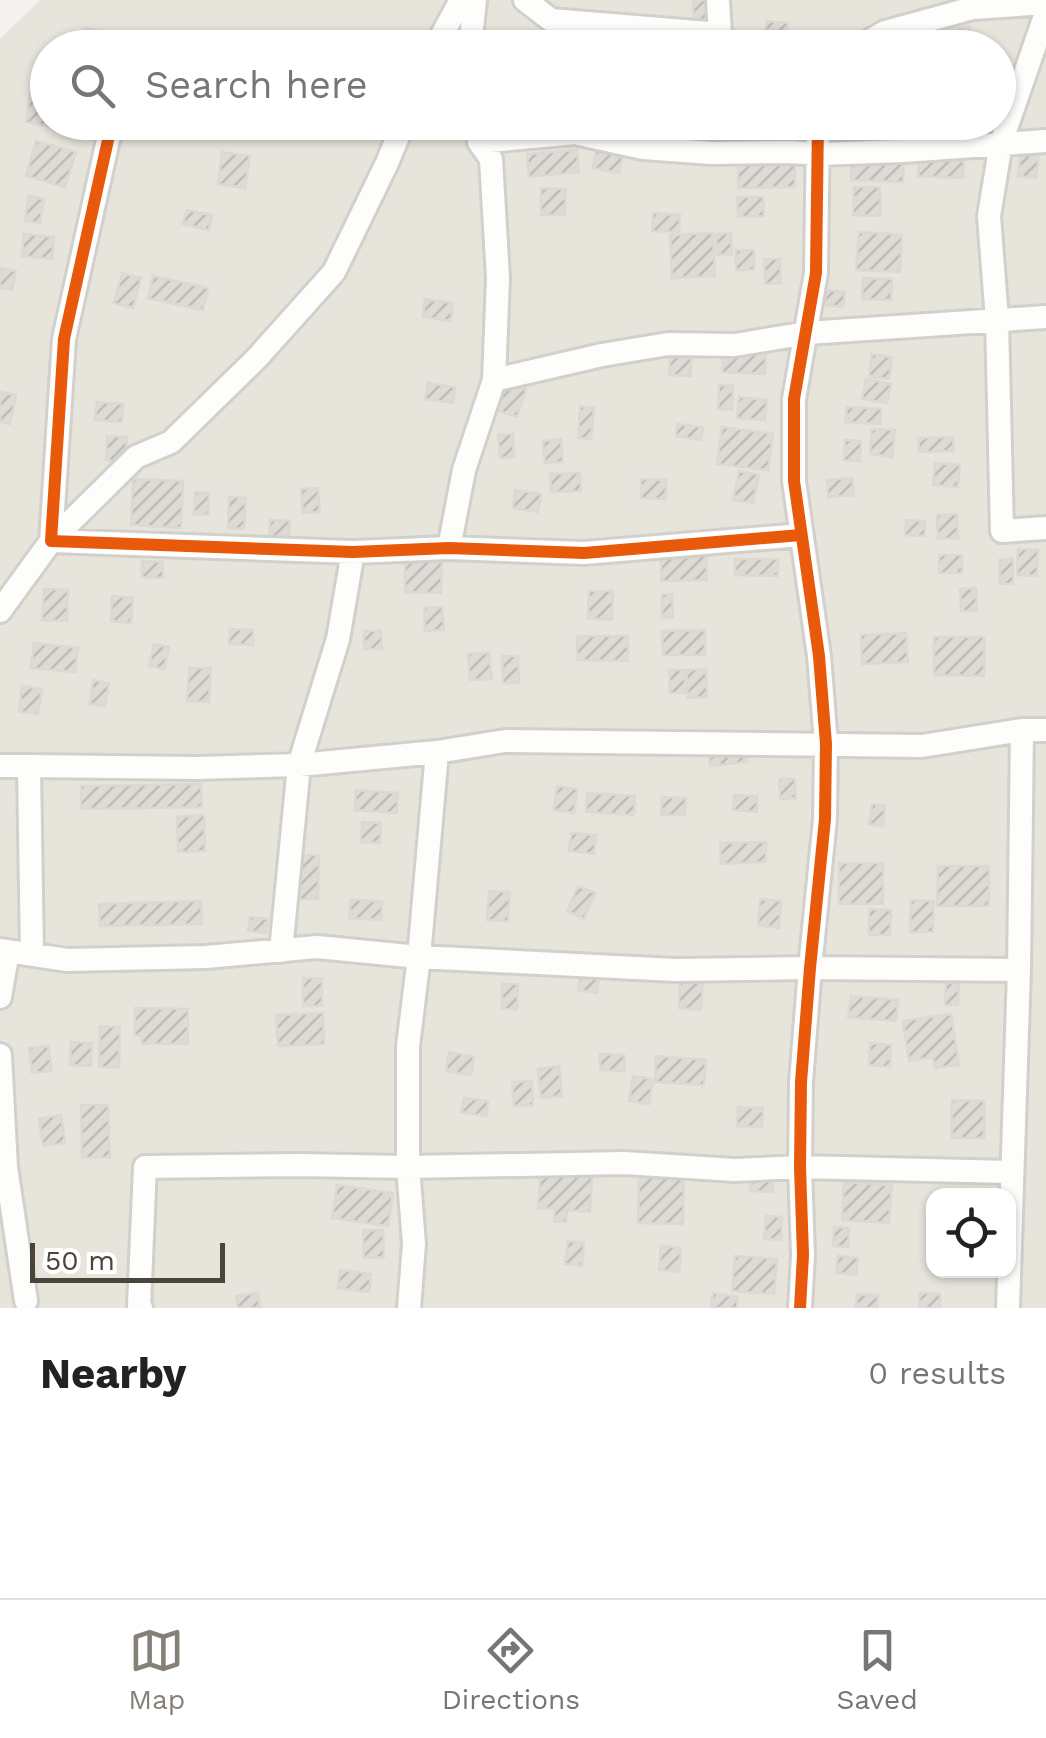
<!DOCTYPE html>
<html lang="en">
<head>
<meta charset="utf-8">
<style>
	body { margin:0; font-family:"Work Sans",sans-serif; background:#f6f6f6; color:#222 }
	.controls { position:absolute; right:30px; bottom:30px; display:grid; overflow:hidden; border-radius:20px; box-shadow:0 2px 8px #0004 }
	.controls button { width:90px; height:90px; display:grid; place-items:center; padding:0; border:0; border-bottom:2px solid #e0e0e0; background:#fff; color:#222; font:50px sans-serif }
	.scale { position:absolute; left:30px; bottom:25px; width:195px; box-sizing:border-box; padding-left:10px; border:5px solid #4b4439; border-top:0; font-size:28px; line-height:35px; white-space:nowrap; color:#4b4439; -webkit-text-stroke:8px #fff; paint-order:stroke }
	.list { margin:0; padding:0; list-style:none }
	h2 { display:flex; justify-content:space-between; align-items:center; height:130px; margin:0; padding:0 40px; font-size:42px }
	h2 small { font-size:32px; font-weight:400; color:#767676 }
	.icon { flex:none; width:55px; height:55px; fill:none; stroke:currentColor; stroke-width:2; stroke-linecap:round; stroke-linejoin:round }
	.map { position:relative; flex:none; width:1046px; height:1308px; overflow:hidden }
	.search { position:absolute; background:#fff; box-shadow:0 2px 8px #0004; left:30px; right:30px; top:30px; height:110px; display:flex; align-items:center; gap:25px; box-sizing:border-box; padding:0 35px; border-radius:55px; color:#767676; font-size:38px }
	.sheet { height:290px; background:#fff }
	nav { display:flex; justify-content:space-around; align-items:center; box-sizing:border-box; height:140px; border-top:2px solid #e0e0e0; background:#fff; font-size:28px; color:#767676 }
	nav a { display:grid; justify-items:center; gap:5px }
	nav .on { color:#868178 }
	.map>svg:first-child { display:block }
</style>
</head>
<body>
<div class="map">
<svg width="1046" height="1308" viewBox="0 0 1046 1308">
	<defs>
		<pattern id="building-hatch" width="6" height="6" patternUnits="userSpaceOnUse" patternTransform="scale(2.5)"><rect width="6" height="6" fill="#dedbd6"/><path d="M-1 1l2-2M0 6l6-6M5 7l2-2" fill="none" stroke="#c0bdb8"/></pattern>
	</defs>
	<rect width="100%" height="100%" fill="#f4f2ee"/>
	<path fill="#e7e4dc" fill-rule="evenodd" d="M40 0H1046V1308H0V39ZM48 48H998V122H48ZM934 1196H1008V1270H934Z"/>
	<path fill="url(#building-hatch)" stroke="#dcd9d4" stroke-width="2.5" d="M693 0H717L718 30 694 31Z
		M767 21 788 23 785 44 764 41Z
		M969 27 971 42 945 45 944 30Z
		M85 28 103 32 99 48H80Z
		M546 33 577 36 576 48H545Z
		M30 94 48 97V126L26 122Z
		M36 141 76 152 65 187 26 176Z
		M577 150 579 172 529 177 527 154Z
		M596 150 623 155 619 173 593 168Z
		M1021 150 1039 152 1036 178 1018 176Z
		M222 152 250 156 245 188 218 184Z
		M738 155H795V187L738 188Z
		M852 155 904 157 903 182 851 180Z
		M919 159 964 161 963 178 918 176Z
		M854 187H880V216L853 215Z
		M541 188 566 189 565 215H541Z
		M29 196 44 199 40 223 25 221Z
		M737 197H763L764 216 738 217Z
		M187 210 212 215 209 230 183 224Z
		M653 213 680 215 679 232 652 231Z
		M859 232 902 235 900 272 856 270Z
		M713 233 715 276 672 278 670 235Z
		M731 233 732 254 717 255 716 234Z
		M24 234 54 237 52 259 22 256Z
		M736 250H754V270H736Z
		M764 259H780L781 283 765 284Z
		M0 268 16 271 12 290 0 288Z
		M122 273 141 278 133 308 114 303Z
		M153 276 208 288 203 310 148 298Z
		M863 278 892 279 891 300 862 299Z
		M826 290 845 292 843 307 825 305Z
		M425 299 453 303 451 321 423 317Z
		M723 349 766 351 765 374 722 372Z
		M670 350 691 351V376L669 375Z
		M872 354 892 357 889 379 869 376Z
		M866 379 891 384 887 403 862 399Z
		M505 381 526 389 517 417 496 410Z
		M428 383 455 387 453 403 425 399Z
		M719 385 733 386 732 410 718 409Z
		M0 392 16 395 10 424 0 422Z
		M739 397 767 400 765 420 737 418Z
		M97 402 123 404 122 422 95 420Z
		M580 406 594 408 591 439 578 438Z
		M847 407 881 409 880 424 845 422Z
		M677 424 703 427 701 440 676 436Z
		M722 427 773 434 768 470 717 464Z
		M872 429 895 430 892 457 870 454Z
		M513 434 514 457 500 458 498 435Z
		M107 436 127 437 125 462 106 460Z
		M953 437 954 451 919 452 918 438Z
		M561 439 563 462 545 463 543 441Z
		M845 440 861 441 860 461 844 460Z
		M935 463 960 465 958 487 933 485Z
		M739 471 759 475 753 503 733 500Z
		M580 473 581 491 551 492 550 474Z
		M852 478 854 495 828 497 827 480Z
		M133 479 183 481 181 528 131 525Z
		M641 479 666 480V499L641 498Z
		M318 488 320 512 303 513 301 489Z
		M515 490 541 494 538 512 513 508Z
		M195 492 209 493 208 515 194 514Z
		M229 497 246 498 244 529 228 528Z
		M957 514 958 538 938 539 937 515Z
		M270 520 290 521 289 543 269 542Z
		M906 520 925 521V536L905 535Z
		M1018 549 1038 550 1037 576 1017 575Z
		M706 554 707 580 661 581V555Z
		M939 555H962V573H939Z
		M405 559 442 560 441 593 405 592Z
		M735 559H778V576L735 575Z
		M1000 559H1013V584H1000Z
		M142 561 163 562V578L142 577Z
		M976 588 977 611H961L960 589Z
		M44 589 68 590 67 621 42 620Z
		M589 591H613L612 620 588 618Z
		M662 594H672L673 617 662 618Z
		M112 596 133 598 131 623 111 621Z
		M442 607 444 630 425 631 424 608Z
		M230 629 253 630V645L229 644Z
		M705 630V655H663L662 631Z
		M364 631H381L382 649H364Z
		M906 633 908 662 862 664 861 635Z
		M577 636H628V661L577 660Z
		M934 637H984V676L934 675Z
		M34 643 78 648 75 672 31 668Z
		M154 644 169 647 164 669 149 666Z
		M489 653 492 679 470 680 468 654Z
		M502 656H518L519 683H503Z
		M189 668H211L209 702 187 701Z
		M706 669 707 697 688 698 686 670Z
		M669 670H685V693H670Z
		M93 680 109 683 105 706 90 704Z
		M22 686 42 689 38 714 19 712Z
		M745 745 747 762 710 766 709 748Z
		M779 779H795L796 798 780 799Z
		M201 784 202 807 81 809V786Z
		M557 786 577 789 574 813 554 810Z
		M356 790 398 793 397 813 355 810Z
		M587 793 635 796 634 815 586 812Z
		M734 795 757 796V812L733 810Z
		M662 797 686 798 685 815H661Z
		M872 804 885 806 883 826 869 824Z
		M204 815 205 851 178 852 177 817Z
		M362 822 381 823 380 843 361 842Z
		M571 833 596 835 594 854 569 851Z
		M766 842V862L721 864 720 843Z
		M295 855H319L318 899H294Z
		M839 863H883V904H839Z
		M938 866H989V906H937Z
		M578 886 595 893 584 919 567 911Z
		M489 891 510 892 508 921 487 920Z
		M351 899 382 902 381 920 349 918Z
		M760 899 781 901 779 928 758 925Z
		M911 900 934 901 933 932H910Z
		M201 901 202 924 100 926 99 904Z
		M869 909 891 910 890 935H869Z
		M250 917 268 919 266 933 248 931Z
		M580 974 599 976 597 993 578 990Z
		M303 978H322V1006H303Z
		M680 979 703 980 701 1010 679 1008Z
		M946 983H959L958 1005H945Z
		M502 984H518L517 1009H502Z
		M851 996 898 1000 896 1021 848 1017Z
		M135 1008 188 1009V1044H142V1036H135Z
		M323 1013 324 1044 278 1046 276 1015Z
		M951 1014 959 1065 935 1068 933 1057 909 1061 903 1021Z
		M100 1026 120 1027 119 1068 99 1067Z
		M71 1042 92 1043 91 1066 70 1065Z
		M870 1043 891 1045 890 1067 869 1065Z
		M48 1046 52 1071 32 1073 29 1048Z
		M449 1052 474 1057 471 1075 446 1071Z
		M600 1054 624 1055V1071L600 1070Z
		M656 1056 706 1060 704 1085 655 1082Z
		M559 1066 562 1096 541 1098 538 1069Z
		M633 1076 653 1079 649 1104 629 1101Z
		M532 1081 533 1105 514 1106 512 1082Z
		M464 1098 488 1101 486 1116 461 1112Z
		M952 1100 984 1101V1138H952Z
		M81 1105H108L110 1157 82 1158Z
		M738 1107 763 1108 762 1127 737 1126Z
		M61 1115 65 1143 43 1146 39 1119Z
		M541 1164 593 1167 590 1212 567 1210 566 1222H554L555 1209 538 1208Z
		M639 1176 684 1177 683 1224 638 1223Z
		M751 1178H773V1192L750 1191Z
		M844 1182 892 1185 889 1223 842 1220Z
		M337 1185 393 1193 388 1226 332 1218Z
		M766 1216 782 1217 781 1240 764 1239Z
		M834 1227 849 1228 848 1247 833 1246Z
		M363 1230H383L384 1257 364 1258Z
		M568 1241 584 1243 582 1266 565 1264Z
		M661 1246 681 1248 679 1272 659 1270Z
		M735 1256 777 1259 774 1294 732 1291Z
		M838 1256 858 1258 856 1275 836 1273Z
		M340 1270 371 1274 369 1292 338 1288Z
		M258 1293 260 1308H238L236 1296Z
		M713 1293 738 1297 737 1308H711Z
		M920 1293 940 1294V1308H919Z
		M857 1294 878 1295 877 1308H856Z"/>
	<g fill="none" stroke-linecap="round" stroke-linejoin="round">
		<g stroke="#d2d0cb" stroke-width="28">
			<path id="minor" d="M525 0 551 20 720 34
				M718 0 720 34 731 48
				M1046 13 1001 143 989 216 997 320 1002 531 1046 528
				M435 48 461 0
				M470 48 475 0
				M858 48 885 32 973 8 1046 3
				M112 122 64 339 51 541 353 552 449 548 584 553 801 535
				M479 142 575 133 643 148 712 153 791 152 818 154 903 151 1046 141
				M494 380 602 355 668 344 735 345 807 333 1046 317
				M449 548 464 470 494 380 498 278 491 159 479 142 477 122
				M0 611 51 541 136 457 171 442 257 358 334 272 387 163 404 122
				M0 766H29L32 954
				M29 766 197 768 299 765 437 752 505 741 922 746 1022 730H1046
				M0 950 67 960 206 957 317 947 419 957 675 970 810 968 1019 970
				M281 951 299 765 338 639 353 552
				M0 997 8 951
				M0 1055 6 1167 26 1301
				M141 1308 139 1306 145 1167 298 1165 408 1167 624 1163 735 1170 800 1167 1012 1172
				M409 1308 414 1244 408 1167V1046L419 957 437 752
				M800 1308 803 1255 800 1167 801 1082 810 968 825 819 826 744 819 656 794 481V399L816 273 818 122
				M1008 1308 1019 970 1022 730"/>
		</g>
		<use href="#minor" stroke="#fdfdfc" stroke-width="22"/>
		<g stroke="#fff" stroke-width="19">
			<path id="cycleway" d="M112 122 64 339 51 541 353 552 449 548 584 553 801 535
				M800 1308 803 1255 800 1167 801 1082 810 968 825 819 826 744 819 656 794 481V399L816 273 818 122"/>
		</g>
		<use href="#cycleway" stroke="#e8590c" stroke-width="12"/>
	</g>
</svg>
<div class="controls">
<button><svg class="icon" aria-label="locate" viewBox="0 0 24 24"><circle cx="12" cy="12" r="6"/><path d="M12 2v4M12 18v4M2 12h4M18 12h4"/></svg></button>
</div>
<div class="scale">50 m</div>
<div class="search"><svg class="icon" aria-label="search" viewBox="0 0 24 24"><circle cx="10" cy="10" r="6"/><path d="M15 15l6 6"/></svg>Search here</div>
</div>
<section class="sheet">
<h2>Nearby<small>0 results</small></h2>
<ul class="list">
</ul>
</section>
<nav>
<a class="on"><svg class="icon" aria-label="map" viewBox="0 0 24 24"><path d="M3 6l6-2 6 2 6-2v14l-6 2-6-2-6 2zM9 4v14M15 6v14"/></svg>Map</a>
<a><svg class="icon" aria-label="directions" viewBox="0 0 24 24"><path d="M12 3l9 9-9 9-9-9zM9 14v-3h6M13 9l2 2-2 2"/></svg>Directions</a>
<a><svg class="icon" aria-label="saved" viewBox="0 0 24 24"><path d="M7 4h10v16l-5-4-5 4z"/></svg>Saved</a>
</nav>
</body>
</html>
